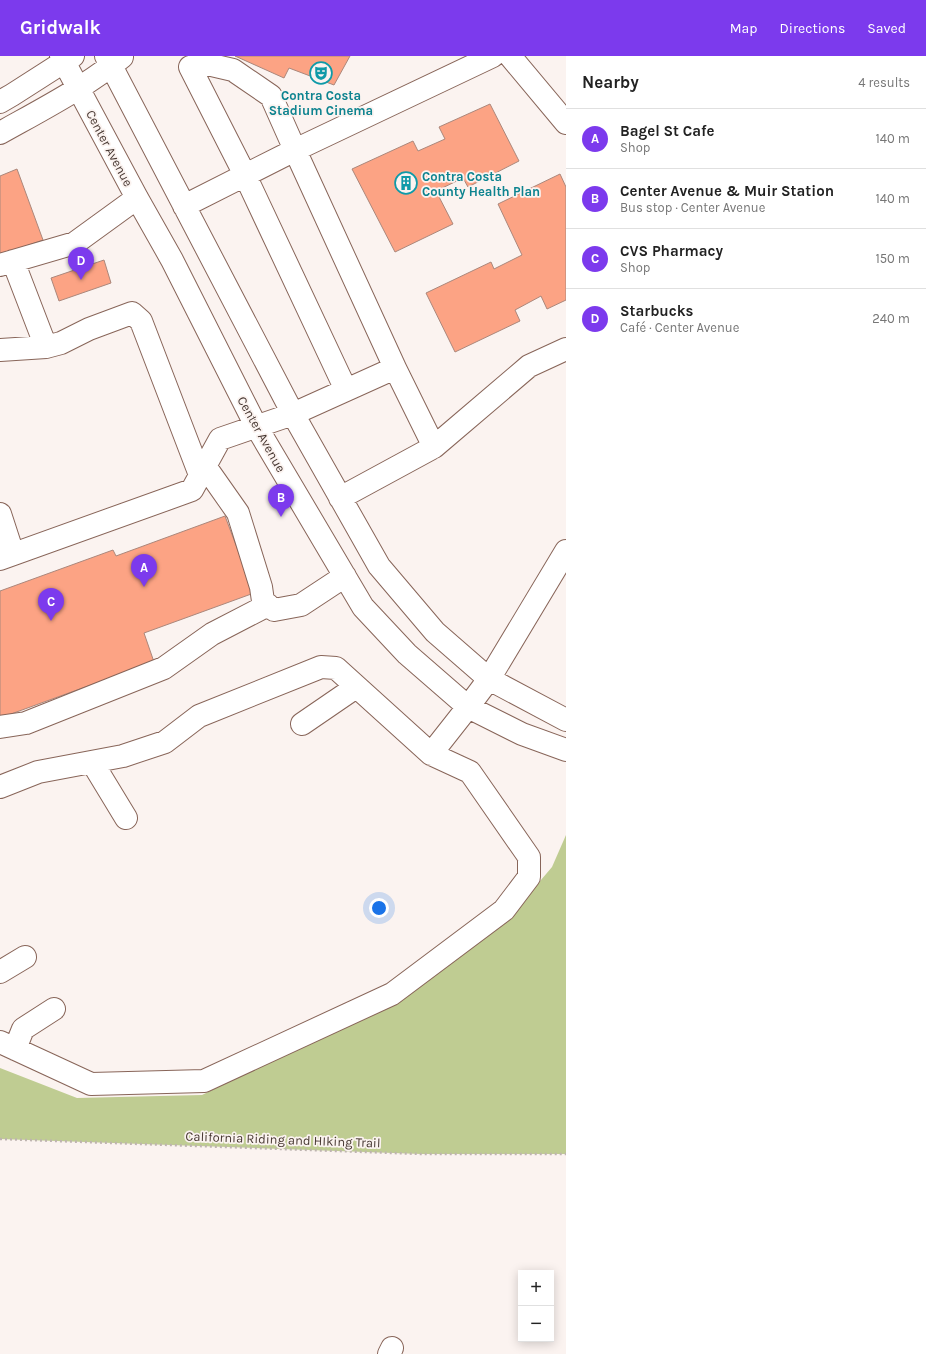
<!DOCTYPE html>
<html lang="en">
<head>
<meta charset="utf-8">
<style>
	body { margin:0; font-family:Karla,sans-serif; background:#f2f2f2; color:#222 }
	.controls { position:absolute; right:12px; bottom:12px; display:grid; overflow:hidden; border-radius:0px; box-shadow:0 2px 10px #0003 }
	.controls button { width:36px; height:36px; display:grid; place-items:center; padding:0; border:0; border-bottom:1px solid #e0e0e0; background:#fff; color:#222; font:20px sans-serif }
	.you { position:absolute; left:379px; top:852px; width:14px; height:14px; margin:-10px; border:3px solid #fff; border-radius:50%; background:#1a73e8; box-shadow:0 0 0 6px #1a73e833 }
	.badge { display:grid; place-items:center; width:26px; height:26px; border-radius:50%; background:#7c3aed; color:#fff; font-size:13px; font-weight:700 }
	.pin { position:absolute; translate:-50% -33px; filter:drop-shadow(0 1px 2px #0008) }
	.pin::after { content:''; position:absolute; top:21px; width:14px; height:12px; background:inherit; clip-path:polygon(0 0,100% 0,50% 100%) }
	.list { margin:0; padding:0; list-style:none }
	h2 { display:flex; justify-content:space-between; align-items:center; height:52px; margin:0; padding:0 16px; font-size:17px }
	h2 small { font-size:13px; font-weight:400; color:#767676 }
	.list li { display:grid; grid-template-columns:26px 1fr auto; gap:12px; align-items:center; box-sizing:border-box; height:60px; padding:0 16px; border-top:1px solid #e0e0e0 }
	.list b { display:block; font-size:15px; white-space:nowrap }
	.list p { margin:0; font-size:13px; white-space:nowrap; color:#767676 }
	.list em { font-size:13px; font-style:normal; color:#767676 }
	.map { position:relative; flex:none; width:566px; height:1298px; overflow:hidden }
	header { display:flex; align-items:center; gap:24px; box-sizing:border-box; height:56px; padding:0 20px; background:#7c3aed; color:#fff }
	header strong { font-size:19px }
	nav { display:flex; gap:22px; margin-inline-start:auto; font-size:14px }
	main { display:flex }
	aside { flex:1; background:#fff }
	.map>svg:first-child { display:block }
</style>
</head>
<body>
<header>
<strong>Gridwalk</strong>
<nav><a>Map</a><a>Directions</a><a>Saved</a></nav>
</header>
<main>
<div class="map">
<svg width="566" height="1298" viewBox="0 0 566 1298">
	<rect width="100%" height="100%" fill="#fbf3f0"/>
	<path fill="#bfcc92" d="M566 779V1098H421L0 1083V1012L77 1042 202 1039 396 944 506 865 552 811Z"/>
	<path fill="#fca384" stroke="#ab877b" d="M235 0H350L334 29 289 12 284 22Z
		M490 48 519 105 468 131 463 122 436 135 453 168 395 196 352 113 413 85 418 95 445 83 439 71Z
		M17 113 43 184 0 199V120Z
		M560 118 566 131V244L547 253 541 240 515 254 520 265 455 296 426 237 491 206 494 213 522 199 498 148Z
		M104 204 111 227 59 245 51 222Z
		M225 460 254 537 144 577 154 606 0 662V535L113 494 116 500Z"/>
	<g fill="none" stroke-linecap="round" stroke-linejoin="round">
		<g stroke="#886559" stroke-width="24">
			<path id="minor" d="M61 0 137 142 172 204 256 370 363 551 407 598 468 651 522 678 566 694
				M106 0 293 358 379 510 435 576 489 623 566 664
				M510 0 566 67
				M0 46 12 39 73 0
				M0 77C41 54 86 31 122 1
				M13 205 46 291
				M0 209 75 187 137 142
				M0 294 46 291 61 287 89 273 132 257 141 265 200 419
				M346 334 245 119 190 11 203 7 233 14 271 40 295 94 493 0
				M434 391 529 310 566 293
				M205 410 238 457 261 531 263 545 274 554 301 549 345 520
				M340 442 434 391 395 312
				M0 458 13 498
				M0 503 192 434 220 383 293 358 395 312 295 94 184 150
				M302 668 356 631
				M0 671 26 667 164 612 212 578 268 549
				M431 698 468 651 489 623 566 495
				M92 706 126 762
				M0 731 38 716 123 700 165 686 199 660 321 611 336 612 431 698 470 716 529 801V821L504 854 392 938 204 1025 91 1028 0 986
				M0 916 25 901
				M15 993 23 973 54 953
				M389 1298 392 1292"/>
		</g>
		<path stroke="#beb4b0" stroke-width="2.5" stroke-dasharray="2 3" stroke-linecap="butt" d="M0 1083 421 1098H566"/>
		<use href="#minor" stroke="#fff" stroke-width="22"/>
	</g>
	<defs>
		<g id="theatre-ring" transform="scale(1.15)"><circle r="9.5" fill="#fbf3f0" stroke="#0f9aa8" stroke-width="1.5"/><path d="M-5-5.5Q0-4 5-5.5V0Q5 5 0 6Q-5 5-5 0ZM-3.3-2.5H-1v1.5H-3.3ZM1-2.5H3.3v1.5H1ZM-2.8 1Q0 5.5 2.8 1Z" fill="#0f9aa8"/></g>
		<g id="building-ring" transform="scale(1.15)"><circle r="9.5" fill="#fbf3f0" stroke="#0f9aa8" stroke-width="1.5"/><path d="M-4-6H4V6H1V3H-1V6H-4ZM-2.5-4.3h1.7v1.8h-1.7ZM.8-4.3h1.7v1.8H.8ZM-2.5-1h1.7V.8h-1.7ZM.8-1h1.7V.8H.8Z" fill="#0f9aa8"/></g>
	</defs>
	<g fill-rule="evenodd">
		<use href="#theatre-ring" x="321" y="17"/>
		<use href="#building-ring" x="406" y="127"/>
	</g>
	<g text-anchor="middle" stroke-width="3.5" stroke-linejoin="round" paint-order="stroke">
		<g font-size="13" font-weight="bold" fill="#0d838f" stroke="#fbf3f0">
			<text x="321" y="44">Contra Costa<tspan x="321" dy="15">Stadium Cinema</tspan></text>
			<text x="422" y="125" text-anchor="start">Contra Costa<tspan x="422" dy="15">County Health Plan</tspan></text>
		</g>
		<g font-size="13" fill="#473832" stroke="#fbf3f0">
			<text transform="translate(110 92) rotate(62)" y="5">Center Avenue</text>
			<text transform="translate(262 378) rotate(61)" y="5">Center Avenue</text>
			<text transform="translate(283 1083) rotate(2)" y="5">California Riding and HIking Trail</text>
		</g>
	</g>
</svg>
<div class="controls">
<button>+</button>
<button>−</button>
</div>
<div class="you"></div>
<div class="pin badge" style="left:144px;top:531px">A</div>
<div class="pin badge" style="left:281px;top:461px">B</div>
<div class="pin badge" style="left:51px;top:565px">C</div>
<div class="pin badge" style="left:81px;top:224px">D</div>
</div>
<aside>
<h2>Nearby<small>4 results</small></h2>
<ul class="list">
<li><span class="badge">A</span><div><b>Bagel St Cafe</b><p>Shop</p></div><em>140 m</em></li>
<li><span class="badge">B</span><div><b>Center Avenue &amp; Muir Station</b><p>Bus stop · Center Avenue</p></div><em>140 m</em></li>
<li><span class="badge">C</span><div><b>CVS Pharmacy</b><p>Shop</p></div><em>150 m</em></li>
<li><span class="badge">D</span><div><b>Starbucks</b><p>Café · Center Avenue</p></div><em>240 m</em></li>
</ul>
</aside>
</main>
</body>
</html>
